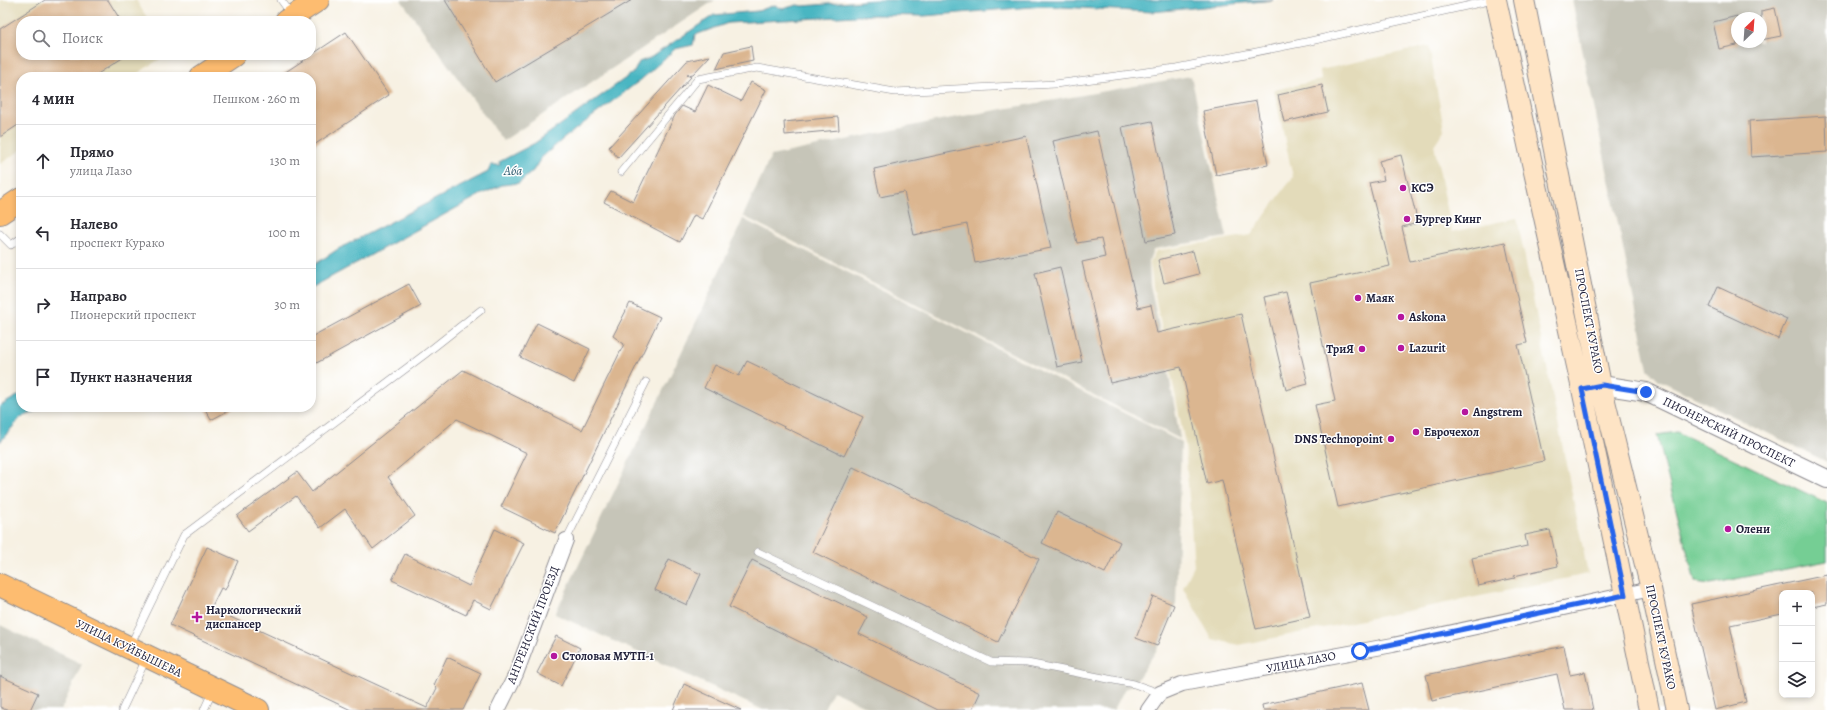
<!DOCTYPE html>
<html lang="ru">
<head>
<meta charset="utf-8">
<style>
	body { margin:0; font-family:Alegreya,serif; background:#f2f2f3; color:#2b2b33 }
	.controls { position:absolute; right:12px; bottom:12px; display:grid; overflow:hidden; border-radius:8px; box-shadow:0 2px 6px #0003 }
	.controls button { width:36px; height:36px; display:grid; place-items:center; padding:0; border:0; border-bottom:1px solid #e1e1e2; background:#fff; color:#2b2b33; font:20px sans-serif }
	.compass { position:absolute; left:1731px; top:12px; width:36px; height:36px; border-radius:50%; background:#fff; box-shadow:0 2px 6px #0003; rotate:25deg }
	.stop { position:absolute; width:12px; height:12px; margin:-9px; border:3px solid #2563eb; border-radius:50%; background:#fff }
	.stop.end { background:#2563eb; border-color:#fff; box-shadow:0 1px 4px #0008 }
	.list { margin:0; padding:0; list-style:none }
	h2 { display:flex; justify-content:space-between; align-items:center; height:52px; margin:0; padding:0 16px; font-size:17px }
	h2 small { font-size:13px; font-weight:400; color:#7c7c81 }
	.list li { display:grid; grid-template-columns:26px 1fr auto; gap:12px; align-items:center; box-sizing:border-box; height:72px; padding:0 16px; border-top:1px solid #e1e1e2 }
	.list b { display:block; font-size:15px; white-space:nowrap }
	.list p { margin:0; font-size:13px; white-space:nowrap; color:#7c7c81 }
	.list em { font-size:13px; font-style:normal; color:#7c7c81 }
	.icon { flex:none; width:22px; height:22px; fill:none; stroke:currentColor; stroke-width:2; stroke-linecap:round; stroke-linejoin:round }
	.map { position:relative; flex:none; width:1827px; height:710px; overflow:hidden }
	.search { position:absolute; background:#fff; box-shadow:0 2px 6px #0003; left:16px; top:16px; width:300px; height:44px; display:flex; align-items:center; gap:10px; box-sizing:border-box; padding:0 14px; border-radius:16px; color:#7c7c81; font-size:15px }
	.panel { position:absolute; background:#fff; box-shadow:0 2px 6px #0003; left:16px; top:72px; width:300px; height:340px; border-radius:16px }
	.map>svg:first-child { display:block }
</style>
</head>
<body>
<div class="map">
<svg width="1827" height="710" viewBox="0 0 1827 710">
	<rect width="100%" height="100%" fill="#fff"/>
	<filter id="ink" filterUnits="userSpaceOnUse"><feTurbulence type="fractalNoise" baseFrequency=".025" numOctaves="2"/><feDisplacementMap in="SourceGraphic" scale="8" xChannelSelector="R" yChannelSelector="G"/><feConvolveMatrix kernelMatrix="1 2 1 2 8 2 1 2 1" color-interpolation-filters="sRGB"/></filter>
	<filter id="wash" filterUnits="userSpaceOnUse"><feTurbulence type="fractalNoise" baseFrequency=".012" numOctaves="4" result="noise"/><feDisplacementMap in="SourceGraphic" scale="16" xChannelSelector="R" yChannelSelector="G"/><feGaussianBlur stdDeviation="0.9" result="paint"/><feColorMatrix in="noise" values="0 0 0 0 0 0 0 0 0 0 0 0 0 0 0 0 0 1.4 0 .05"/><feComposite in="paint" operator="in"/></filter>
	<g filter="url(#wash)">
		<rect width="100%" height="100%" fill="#f7f1e3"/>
		<path fill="#e3dbba" d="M0 0H136L149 21H21V55H166L132 77H21V150L0 164Z
			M1429 46 1444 130 1434 145 1452 232 1517 218 1588 574 1239 645 1212 639 1183 588 1194 566 1185 443 1153 286 1150 262 1156 251 1251 235 1293 177 1274 90 1321 80 1320 70Z"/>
		<path fill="#c6c5b8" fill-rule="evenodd" d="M401 0H715L503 141Z
			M1572 0H1827V462L1659 380 1648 369ZM1737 18H1761V42H1737Z
			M1191 76 1227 237 1154 249 1149 260 1150 285 1168 369 1180 439 743 216 771 156 935 121Z
			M743 219 1181 442 1176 604 1158 648 1134 684 1124 690 1114 710H873L833 691 823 710H763L555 614 698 318Z
			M0 625 82 664 61 710H0Z"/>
		<path fill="#74ce94" stroke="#4b7868" d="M1677 432 1827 503V561L1710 584 1695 582 1657 435Z"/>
		<path fill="#48b6c2" stroke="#356c7e" d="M875 0H1273L1152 12 1043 6 924 16 874 15 728 23 695 35 693 45 675 49 643 78 563 139 541 158 533 171 519 183 502 185 480 195 311 288V267L338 249 488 172 491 165H500L499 162 535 143 634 72 639 62 650 58 714 15 758 11 775 5 782 9 797 5 803 6Z
			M21 394V407H46L21 417 0 442V406Z"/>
		<g id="blocks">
			<path fill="#dbb690" d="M45 0H108L121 21H21V55H127L93 77H21V123L0 137V29Z
				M445 0H632L495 82Z
				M1775 8 1781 36 1761 40V11Z
				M1737 16V45L1719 49 1713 22Z
				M346 32 389 95 311 147V77H278Z
				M751 46 753 61 716 69 724 52Z
				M710 56 693 74 687 75 691 77 618 158 609 147 687 61Z
				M751 82 766 90 702 219 694 215 680 242 604 202 611 191 633 202 675 115 682 106 695 112 708 85 741 101Z
				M1322 85 1328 112 1284 122 1278 95Z
				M1256 101 1268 165 1216 175 1203 111Z
				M1826 116 1827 152 1751 157 1749 121Z
				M838 117 839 130 785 135 784 122Z
				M1152 121 1175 235 1146 241 1122 127Z
				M1097 131 1138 308 1151 305 1157 333 1241 314 1310 617 1256 629 1222 480 1207 484 1181 367 1110 383 1082 262 1105 257 1101 239 1077 243 1053 141Z
				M1026 136 1051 248 975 263 967 224 914 235 904 192 880 197 874 169Z
				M1401 155 1418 223 1402 227 1410 262 1505 242 1527 343 1518 345 1544 461 1338 507 1315 405 1335 401 1310 283 1390 266 1369 183 1384 180 1379 161Z
				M1193 251 1199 274 1164 283 1158 260Z
				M1060 267 1082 362 1057 367 1035 273Z
				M409 284 421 306 311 366V337Z
				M1718 287 1787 319 1778 339 1709 307Z
				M1286 292 1308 384 1286 390 1264 297Z
				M630 303 660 317 555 533 501 507 527 453 457 419 388 477 415 516 373 549 345 509 320 528 296 496 248 531 237 516 297 472 312 492 463 370 582 430 624 344 613 336Z
				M537 323 590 349 574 383 520 357Z
				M747 361 863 417 844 456 704 388 715 365 739 376Z
				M204 407H235L211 420Z
				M853 467 1039 559 998 642 813 552Z
				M1057 512 1120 542 1105 573 1042 543Z
				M495 529 524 543 491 609 473 600 466 615 392 580 405 554 469 586Z
				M1550 530 1558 566 1514 576 1515 578 1478 586 1472 558 1527 546 1525 535Z
				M207 547 238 561 225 590 221 588 211 608 427 708 437 688 434 685 447 657 481 673 463 710H351L170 625Z
				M669 559 701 574 687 605 655 590Z
				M752 560 868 617 859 634 980 693 972 710H938L729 607Z
				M1827 575V604L1812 607V593H1782V614L1730 625 1746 702 1715 710 1691 604Z
				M1153 596 1174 605 1157 646 1136 638Z
				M556 636 580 648 561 686 537 673Z
				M1564 646 1570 675 1585 672 1593 710H1565L1557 674 1432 701 1426 675Z
				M0 676 38 693 30 710H6L0 707Z
				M1362 683 1369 710H1263L1262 705Z
				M684 684 741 710H673Z"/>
		</g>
	</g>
	<g filter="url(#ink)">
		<use href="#blocks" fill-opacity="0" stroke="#8c8a8f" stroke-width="1"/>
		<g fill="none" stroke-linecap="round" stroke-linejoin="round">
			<g stroke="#8c8a8f" stroke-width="8">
				<path id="service" d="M281 0 292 15
					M621 172 698 79 757 68 895 92 1055 84 1176 68 1306 42 1493 0
					M0 234 11 245 21 238
					M566 540 646 382
					M758 552 991 662 1027 663 1134 684 1160 693
					M130 646 184 535 424 355 481 310
					M122 710 146 659
					M204 710 213 690"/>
			</g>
			<g stroke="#8c8a8f" stroke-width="16">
				<path id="minor" d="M498 710 516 674 566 540
					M1148 710 1160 693 1182 684 1393 645 1651 589"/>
			</g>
			<g stroke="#8c8a8f" stroke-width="20">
				<path id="tertiary" d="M1588 388 1601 385 1646 392 1827 479"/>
			</g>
			<g stroke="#8c8a8f" stroke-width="22">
				<path id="secondary" d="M1496 0 1582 389 1649 710
					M1524 0 1601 385 1651 589 1677 710"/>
			</g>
			<g stroke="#8c8a8f" stroke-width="24">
				<path id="primary" d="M286 21 318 0
					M201 77 234 55
					M0 213 21 199
					M0 585 258 710"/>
			</g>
			<use href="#service" stroke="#fff" stroke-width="7"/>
			<use href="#minor" stroke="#fff" stroke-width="14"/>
			<use href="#tertiary" stroke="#fff" stroke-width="18"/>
			<use href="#secondary" stroke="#fee4c5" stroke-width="20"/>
			<use href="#primary" stroke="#fdbc6f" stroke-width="22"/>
		</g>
	</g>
	<g fill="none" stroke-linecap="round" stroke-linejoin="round" filter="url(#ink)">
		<path stroke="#2563eb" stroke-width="5" d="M1360 651 1625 595 1582 389 1602 385 1646 392"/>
	</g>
	<g fill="#b5179e" stroke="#fff" stroke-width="1.5">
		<circle cx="1403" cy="188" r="4"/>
		<circle cx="1407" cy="219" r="4"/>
		<circle cx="1358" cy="298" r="4"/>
		<circle cx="1401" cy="317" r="4"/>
		<circle cx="1401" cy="348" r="4"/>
		<circle cx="1362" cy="349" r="4"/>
		<circle cx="1465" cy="412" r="4"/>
		<circle cx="1416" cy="432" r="4"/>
		<circle cx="1391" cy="439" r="4"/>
		<circle cx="1728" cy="529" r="4"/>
		<path d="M195 611h4v4h4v4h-4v4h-4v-4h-4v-4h4z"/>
		<circle cx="554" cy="656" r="4"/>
	</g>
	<g text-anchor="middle" stroke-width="3" stroke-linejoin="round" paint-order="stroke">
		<g font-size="12" font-weight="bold" fill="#22223b" stroke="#fff" text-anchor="start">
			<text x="1411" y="192">КСЭ</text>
			<text x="1415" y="223">Бургер Кинг</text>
			<text x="1366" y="302">Маяк</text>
			<text x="1409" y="321">Askona</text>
			<text x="1409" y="352">Lazurit</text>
			<text x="1354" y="353" text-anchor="end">ТриЯ</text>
			<text x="1473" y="416">Angstrem</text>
			<text x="1424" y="436">Еврочехол</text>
			<text x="1383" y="443" text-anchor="end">DNS Technopoint</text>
			<text x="1736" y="533">Олени</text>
			<text x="206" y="614">Наркологический<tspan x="206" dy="14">диспансер</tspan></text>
			<text x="562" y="660">Столовая МУТП-1</text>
		</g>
		<g font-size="12" fill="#22223b" stroke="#fff">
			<text transform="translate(1589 321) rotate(79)" y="4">ПРОСПЕКТ КУРАКО</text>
			<text transform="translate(1729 432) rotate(26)" y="4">ПИОНЕРСКИЙ ПРОСПЕКТ</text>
			<text transform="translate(533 625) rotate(-69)" y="4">АНГРЕНСКИЙ ПРОЕЗД</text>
			<text transform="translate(1661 637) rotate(78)" y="4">ПРОСПЕКТ КУРАКО</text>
			<text transform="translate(129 648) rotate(26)" y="4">УЛИЦА КУЙБЫШЕВА</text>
			<text transform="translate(1301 662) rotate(-11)" y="4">УЛИЦА ЛАЗО</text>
		</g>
		<g font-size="13" font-style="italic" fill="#315d71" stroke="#fff">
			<text x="513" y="175">Аба</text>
		</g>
	</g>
</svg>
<div class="controls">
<button>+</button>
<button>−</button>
<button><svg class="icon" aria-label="layers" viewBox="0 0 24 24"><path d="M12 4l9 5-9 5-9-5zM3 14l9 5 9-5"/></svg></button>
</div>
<svg class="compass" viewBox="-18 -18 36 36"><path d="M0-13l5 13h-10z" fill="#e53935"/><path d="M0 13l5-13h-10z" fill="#7c7c81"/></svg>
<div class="stop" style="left:1360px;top:651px"></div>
<div class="stop end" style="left:1646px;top:392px"></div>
<div class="search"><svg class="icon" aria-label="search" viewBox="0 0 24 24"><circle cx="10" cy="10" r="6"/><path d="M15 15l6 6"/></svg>Поиск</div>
<section class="panel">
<h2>4 мин<small>Пешком · 260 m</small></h2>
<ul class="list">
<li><svg class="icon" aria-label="ahead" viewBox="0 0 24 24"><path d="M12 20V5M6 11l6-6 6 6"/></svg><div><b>Прямо</b><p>улица Лазо</p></div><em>130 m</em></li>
<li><svg class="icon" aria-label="left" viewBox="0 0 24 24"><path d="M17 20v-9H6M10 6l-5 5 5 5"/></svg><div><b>Налево</b><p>проспект Курако</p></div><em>100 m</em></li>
<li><svg class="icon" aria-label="right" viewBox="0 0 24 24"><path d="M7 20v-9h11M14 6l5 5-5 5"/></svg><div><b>Направо</b><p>Пионерский проспект</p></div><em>30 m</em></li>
<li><svg class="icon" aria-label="arrive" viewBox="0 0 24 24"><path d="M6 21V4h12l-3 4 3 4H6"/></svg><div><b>Пункт назначения</b></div></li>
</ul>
</section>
</div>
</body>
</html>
